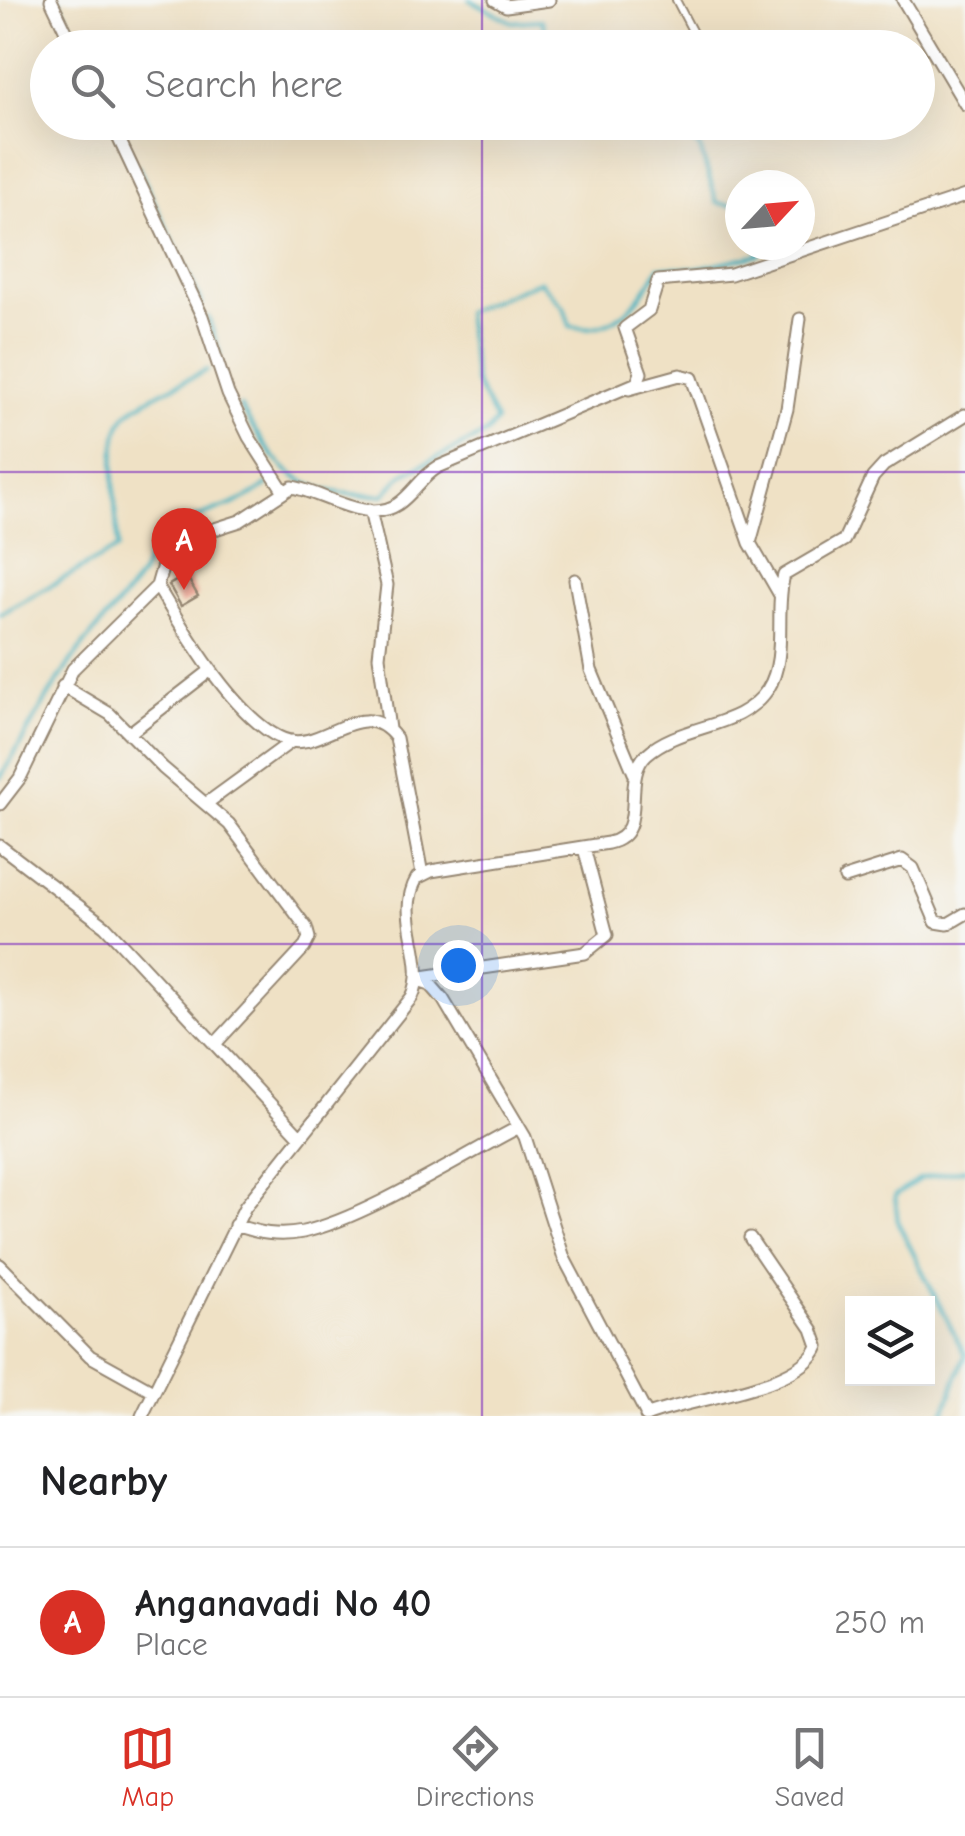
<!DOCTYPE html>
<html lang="en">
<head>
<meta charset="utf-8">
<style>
	body { margin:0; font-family:"Comic Neue",sans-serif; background:#f2f2f2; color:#202124 }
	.controls { position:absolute; right:30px; bottom:30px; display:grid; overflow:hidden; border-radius:0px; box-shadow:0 10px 40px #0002 }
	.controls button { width:90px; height:90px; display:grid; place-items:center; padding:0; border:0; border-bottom:2px solid #e0e0e0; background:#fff; color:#202124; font:50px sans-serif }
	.compass { position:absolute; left:725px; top:170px; width:90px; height:90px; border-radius:50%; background:#fff; box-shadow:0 10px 40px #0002; rotate:64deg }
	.you { position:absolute; left:458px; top:965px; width:35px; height:35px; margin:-25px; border:8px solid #fff; border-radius:50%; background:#1a73e8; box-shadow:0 0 0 15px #1a73e833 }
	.badge { display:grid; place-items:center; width:65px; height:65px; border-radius:50%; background:#d93025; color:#fff; font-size:32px; font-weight:700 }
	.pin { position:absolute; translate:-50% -82px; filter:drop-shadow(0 2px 5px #0008) }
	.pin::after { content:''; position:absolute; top:52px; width:35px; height:30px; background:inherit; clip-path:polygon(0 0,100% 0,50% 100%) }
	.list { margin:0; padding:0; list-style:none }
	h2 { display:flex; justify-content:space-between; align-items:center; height:130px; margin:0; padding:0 40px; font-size:42px }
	h2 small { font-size:32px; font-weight:400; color:#757577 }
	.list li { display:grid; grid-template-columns:65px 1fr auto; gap:30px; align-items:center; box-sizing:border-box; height:150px; padding:0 40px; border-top:2px solid #e0e0e0 }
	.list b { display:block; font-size:38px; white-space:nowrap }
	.list p { margin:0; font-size:32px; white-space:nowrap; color:#757577 }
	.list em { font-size:32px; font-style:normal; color:#757577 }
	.icon { flex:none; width:55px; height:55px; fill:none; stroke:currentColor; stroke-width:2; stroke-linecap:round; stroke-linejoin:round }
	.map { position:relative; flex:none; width:965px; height:1416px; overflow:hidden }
	.search { position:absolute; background:#fff; box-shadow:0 10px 40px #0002; left:30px; right:30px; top:30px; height:110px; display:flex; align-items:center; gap:25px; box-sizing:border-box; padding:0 35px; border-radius:55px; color:#757577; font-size:38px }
	.sheet { height:280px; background:#fff }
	nav { display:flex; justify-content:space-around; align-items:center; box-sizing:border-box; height:140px; border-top:2px solid #e0e0e0; background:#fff; font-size:28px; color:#757577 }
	nav a { display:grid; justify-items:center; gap:5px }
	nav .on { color:#d93025 }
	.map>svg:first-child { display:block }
</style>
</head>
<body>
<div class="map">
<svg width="965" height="1416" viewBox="0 0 965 1416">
	<rect width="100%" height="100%" fill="#f6f6f2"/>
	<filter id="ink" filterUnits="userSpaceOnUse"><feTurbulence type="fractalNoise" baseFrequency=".01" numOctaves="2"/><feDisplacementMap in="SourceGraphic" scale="20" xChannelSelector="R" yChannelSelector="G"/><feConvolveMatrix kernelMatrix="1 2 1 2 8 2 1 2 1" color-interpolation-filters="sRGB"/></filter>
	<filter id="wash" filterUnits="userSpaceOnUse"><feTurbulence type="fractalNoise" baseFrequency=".0048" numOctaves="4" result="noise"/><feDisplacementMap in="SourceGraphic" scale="40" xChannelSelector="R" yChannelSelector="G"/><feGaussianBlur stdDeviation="2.25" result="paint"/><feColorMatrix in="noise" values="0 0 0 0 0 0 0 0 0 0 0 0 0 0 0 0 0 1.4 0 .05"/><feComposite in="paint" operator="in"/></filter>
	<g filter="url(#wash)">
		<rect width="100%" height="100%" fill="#efe1c5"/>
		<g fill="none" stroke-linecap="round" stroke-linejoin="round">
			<path stroke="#45b3c1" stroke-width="4" d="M59 0 81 48
				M470 0 512 22 542 20 550 48
				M667 122 700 148 717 203 740 206
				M138 167 202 304
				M208 317 220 355
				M240 406C280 474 300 497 384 495L402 475 487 433 496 421 475 382 465 312 540 281 564 307 570 326C614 336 641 301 659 267L698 268 760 254 757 245
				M0 614 118 548C117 517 104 430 130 411 152 394 182 383 207 370
				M0 778C25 739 43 700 71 662 91 632 117 609 138 579 146 569 147 555 154 545 175 516 238 511 268 484
				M943 1416 965 1355 898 1223 895 1196 919 1179 965 1169"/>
		</g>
		<g id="blocks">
			<path fill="#ec9f8d" d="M186 575 198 596 181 606 169 585Z"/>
		</g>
	</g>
	<g filter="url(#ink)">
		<use href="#blocks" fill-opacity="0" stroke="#958672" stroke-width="2.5"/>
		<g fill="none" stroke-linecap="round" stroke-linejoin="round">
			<g stroke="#958672" stroke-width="10">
				<path id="service" d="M676 0 701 48"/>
			</g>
			<g stroke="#958672" stroke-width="15">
				<path id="minor" d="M51 0 74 48
					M495 0 506 6 549 0
					M903 0 965 104
					M111 122 202 316 228 394 249 437 283 490
					M629 389 680 375 692 378 750 543 780 595
					M370 510 387 585 379 656 389 729
					M750 543 787 409 800 319
					M575 580 591 670 634 773
					M157 586C183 629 235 719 283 739 322 755 361 692 396 738L422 874
					M63 686 110 714 163 768 229 824 306 927 309 938 304 948 215 1044
					M131 732 211 670
					M207 803 292 741
					M0 804 20 778 73 669 157 586 167 551 180 540 240 521 292 487C323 492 367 525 398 504 414 493 421 477 438 467L637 383 641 373 625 328 649 310 658 281 731 274 965 196
					M0 846 105 926 300 1136
					M845 878 902 860 913 868 936 922 948 924 965 914
					M422 977 585 953 607 935 584 848
					M418 980 430 984 443 999 525 1137 564 1258 647 1415
					M235 1225C258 1233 278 1237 303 1232 363 1219 461 1157 519 1127
					M0 1265 90 1356 153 1391
					M142 1416 245 1207 412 997C430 959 394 918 417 878L431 871 608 843C651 834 619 779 647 754 682 723 741 730 768 689 788 657 774 611 784 575L844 540 873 477 884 465 965 415
					M646 1416C688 1398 802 1389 818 1346L812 1329 750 1238"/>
			</g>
			<use href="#service" stroke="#fff" stroke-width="6"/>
			<use href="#minor" stroke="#fff" stroke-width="11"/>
		</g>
	</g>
	<path fill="none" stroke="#7b2cbf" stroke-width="2.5" stroke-opacity="0.55" d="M482 0V48M482 122V1416M0 472H965M0 944H965"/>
</svg>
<div class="controls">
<button><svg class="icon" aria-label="layers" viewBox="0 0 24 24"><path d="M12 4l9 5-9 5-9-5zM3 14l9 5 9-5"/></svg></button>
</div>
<svg class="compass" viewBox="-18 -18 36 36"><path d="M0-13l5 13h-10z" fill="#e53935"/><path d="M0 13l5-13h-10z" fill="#757577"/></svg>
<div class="you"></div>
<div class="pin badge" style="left:184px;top:590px">A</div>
<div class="search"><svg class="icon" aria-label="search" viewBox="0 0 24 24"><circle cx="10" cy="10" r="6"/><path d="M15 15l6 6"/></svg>Search here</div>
</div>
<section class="sheet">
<h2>Nearby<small></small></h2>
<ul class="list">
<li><span class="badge">A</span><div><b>Anganavadi No 40</b><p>Place</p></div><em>250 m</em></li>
</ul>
</section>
<nav>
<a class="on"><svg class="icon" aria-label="map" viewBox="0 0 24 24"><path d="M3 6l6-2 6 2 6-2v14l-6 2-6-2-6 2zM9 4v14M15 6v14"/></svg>Map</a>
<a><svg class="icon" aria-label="directions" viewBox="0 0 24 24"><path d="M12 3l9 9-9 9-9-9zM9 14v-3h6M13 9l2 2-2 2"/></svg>Directions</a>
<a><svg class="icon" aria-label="saved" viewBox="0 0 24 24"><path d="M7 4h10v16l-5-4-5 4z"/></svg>Saved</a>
</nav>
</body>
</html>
